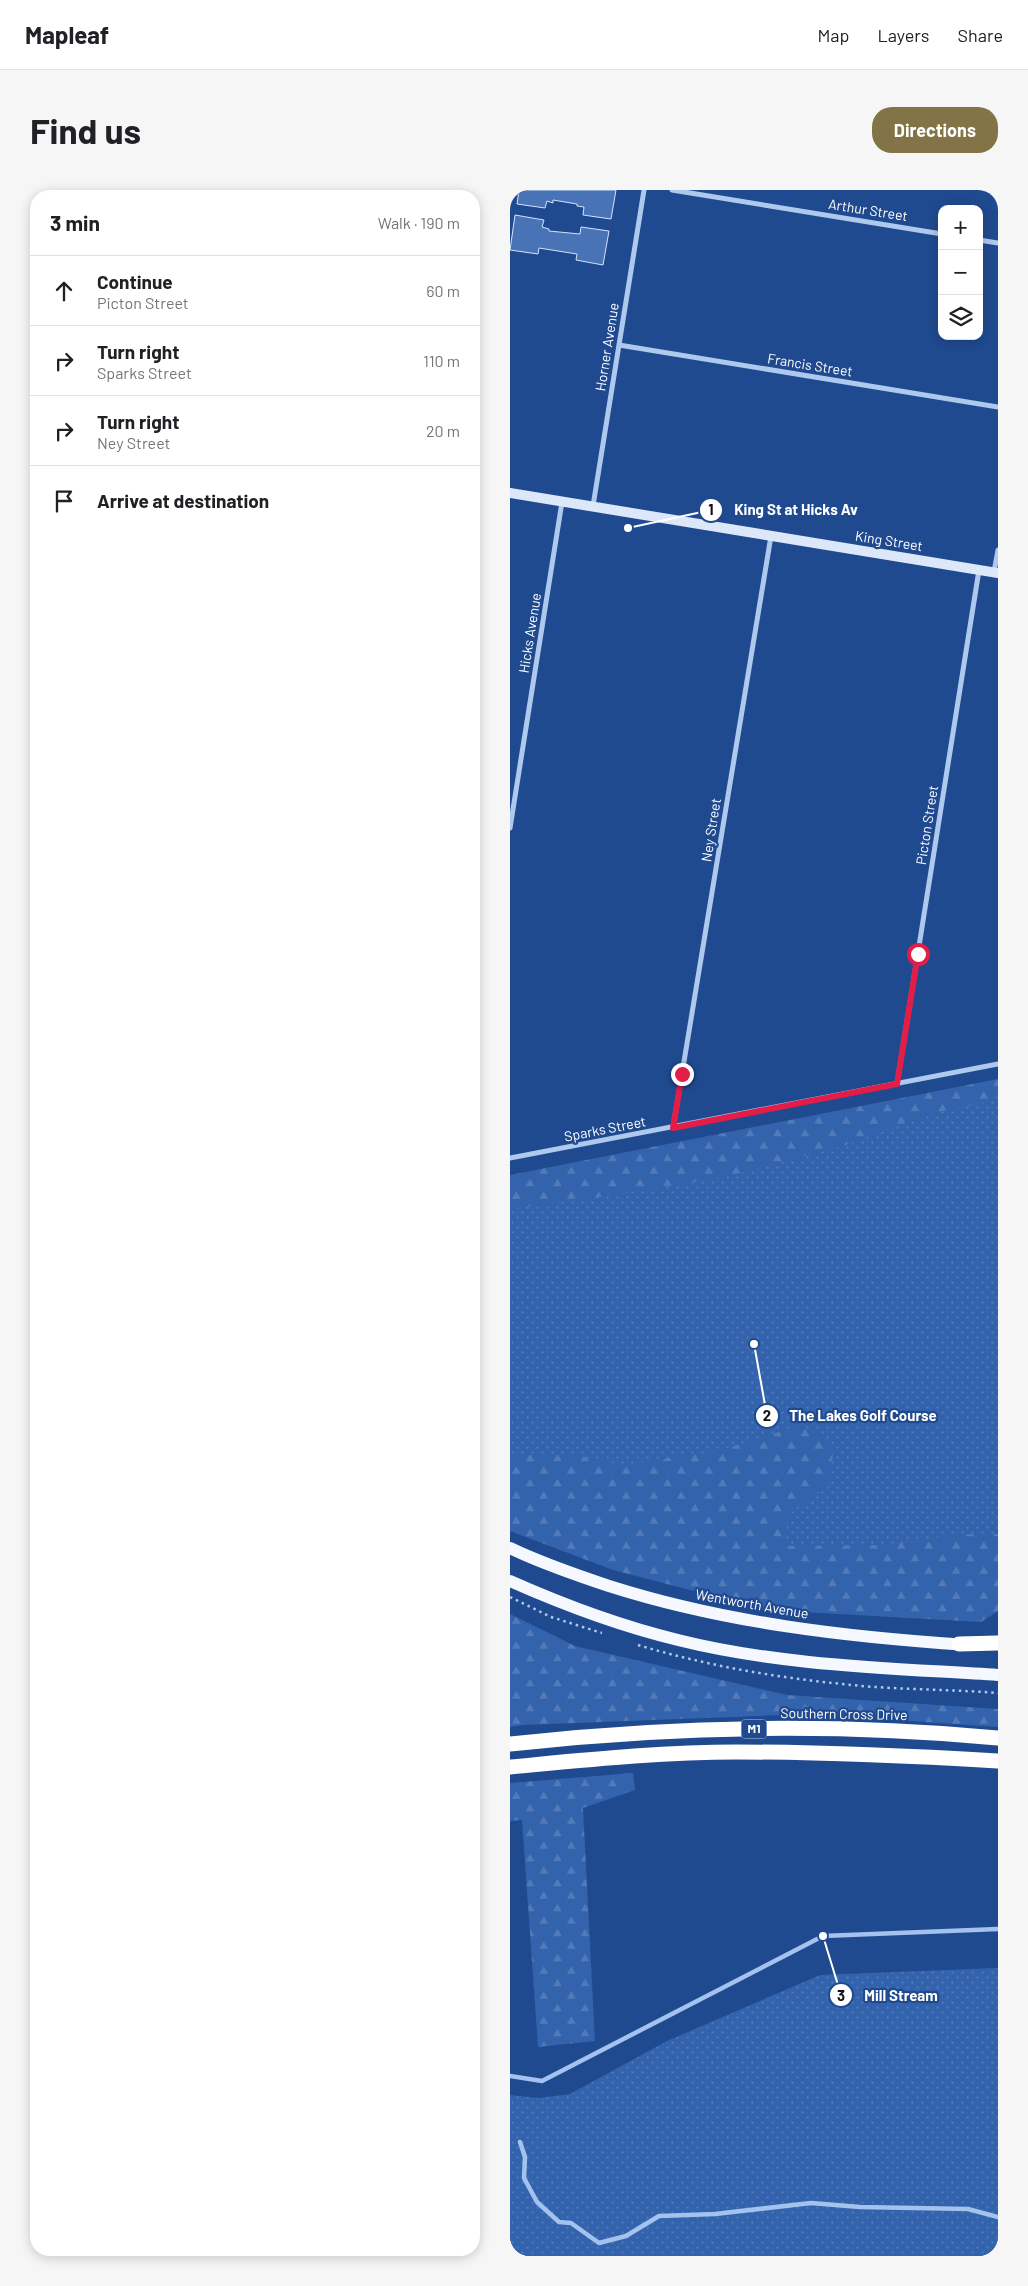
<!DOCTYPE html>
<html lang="en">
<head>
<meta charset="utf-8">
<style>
	body { margin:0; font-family:Barlow,sans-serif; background:#f6f6f6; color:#202124 }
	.controls { position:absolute; right:15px; top:15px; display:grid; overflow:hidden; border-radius:10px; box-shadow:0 2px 12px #0003 }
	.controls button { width:45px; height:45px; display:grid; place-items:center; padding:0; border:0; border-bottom:1px solid #e0e0e0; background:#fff; color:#202124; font:25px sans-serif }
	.stop { position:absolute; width:15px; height:15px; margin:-11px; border:4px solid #e11d48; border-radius:50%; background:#fff }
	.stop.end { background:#e11d48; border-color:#fff; box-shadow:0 1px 5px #0008 }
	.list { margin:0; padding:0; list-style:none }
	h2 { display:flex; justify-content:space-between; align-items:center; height:65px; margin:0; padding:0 20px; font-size:21px }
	h2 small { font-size:16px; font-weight:400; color:#757577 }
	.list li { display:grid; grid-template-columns:32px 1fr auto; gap:15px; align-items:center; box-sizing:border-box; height:70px; padding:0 20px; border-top:1px solid #e0e0e0 }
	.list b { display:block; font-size:19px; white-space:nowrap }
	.list p { margin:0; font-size:16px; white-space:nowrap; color:#757577 }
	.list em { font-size:16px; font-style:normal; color:#757577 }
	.icon { flex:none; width:28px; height:28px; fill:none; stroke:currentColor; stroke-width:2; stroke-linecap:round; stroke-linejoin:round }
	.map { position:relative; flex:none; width:488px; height:2066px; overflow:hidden; border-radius:20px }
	header { display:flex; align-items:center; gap:30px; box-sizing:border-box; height:70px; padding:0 25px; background:#fff; border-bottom:1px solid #e0e0e0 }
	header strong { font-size:24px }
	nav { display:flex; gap:28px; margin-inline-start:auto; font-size:18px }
	.intro { display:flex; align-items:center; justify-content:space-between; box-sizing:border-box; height:120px; padding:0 30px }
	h1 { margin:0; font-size:35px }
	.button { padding:12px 22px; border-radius:20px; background:#827446; color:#fff; font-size:18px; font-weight:700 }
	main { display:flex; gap:30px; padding:0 30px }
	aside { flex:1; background:#fff; border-radius:20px; box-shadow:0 2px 12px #0003 }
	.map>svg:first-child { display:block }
</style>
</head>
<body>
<header>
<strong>Mapleaf</strong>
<nav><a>Map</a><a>Layers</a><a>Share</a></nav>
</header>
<div class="intro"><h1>Find us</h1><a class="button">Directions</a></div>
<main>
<aside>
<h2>3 min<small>Walk · 190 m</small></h2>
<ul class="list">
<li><svg class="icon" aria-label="ahead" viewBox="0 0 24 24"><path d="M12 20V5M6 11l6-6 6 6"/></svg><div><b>Continue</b><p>Picton Street</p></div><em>60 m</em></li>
<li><svg class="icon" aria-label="right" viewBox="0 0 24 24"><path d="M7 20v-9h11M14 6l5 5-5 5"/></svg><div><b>Turn right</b><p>Sparks Street</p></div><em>110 m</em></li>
<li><svg class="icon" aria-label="right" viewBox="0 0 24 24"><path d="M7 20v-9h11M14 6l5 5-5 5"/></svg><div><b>Turn right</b><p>Ney Street</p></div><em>20 m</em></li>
<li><svg class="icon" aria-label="arrive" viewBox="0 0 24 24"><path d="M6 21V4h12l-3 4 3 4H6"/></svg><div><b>Arrive at destination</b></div></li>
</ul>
</aside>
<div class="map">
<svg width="488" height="2066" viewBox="0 0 488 2066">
	<defs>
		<pattern id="grass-dots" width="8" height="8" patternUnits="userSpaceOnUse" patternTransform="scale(1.25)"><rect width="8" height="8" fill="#3363ad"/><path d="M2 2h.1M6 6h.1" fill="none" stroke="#527ab9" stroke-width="1.8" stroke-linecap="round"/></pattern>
		<pattern id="forest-firs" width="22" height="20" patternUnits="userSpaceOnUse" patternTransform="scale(1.25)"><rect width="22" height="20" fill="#3363ad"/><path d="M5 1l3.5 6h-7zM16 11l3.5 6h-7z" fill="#527ab9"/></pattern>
	</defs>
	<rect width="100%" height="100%" fill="#204a8f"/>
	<path fill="url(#grass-dots)" d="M488 896V1401L0 1317V991Z
		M488 1778V2066H0V1905L29 1908 60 1904 157 1851 310 1785Z"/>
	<path fill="url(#forest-firs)" d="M488 889V904L473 913 423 923 333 956 215 987 90 1007 0 1019V985Z
		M291 1235 324 1255 319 1296 280 1322 273 1356 372 1355 460 1344H488V1421L471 1432 257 1420 103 1380 0 1341V1265H66L112 1275 208 1261Z
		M0 1424 65 1456 277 1505 488 1519V1537L299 1524 13 1535 0 1537Z
		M123 1583 125 1600 73 1618 85 1851 28 1857 12 1630 0 1631V1593Z"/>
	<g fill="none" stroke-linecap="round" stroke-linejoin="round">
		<path stroke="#a3c2ee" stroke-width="4.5" d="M0 1886 32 1891 313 1746 488 1739
			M10 1952 15 1967 14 1988 27 2012 49 2032 61 2033 89 2053 116 2046 149 2026 205 2024 301 2013 350 2017 458 2019 488 2027"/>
	</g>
	<path fill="#4873b7" stroke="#d5e3f9" d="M9 0H106L101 29 73 25 74 17 67 16V14L43 10V13L37 11 35 18 7 14Z
		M5 25 34 30 32 37 39 39V41L70 44 71 37 99 41 93 75 66 70 67 64 29 58 28 64 0 60Z"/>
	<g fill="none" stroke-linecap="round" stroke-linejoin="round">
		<path stroke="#afc8ed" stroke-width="2.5" stroke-dasharray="2.5 4" stroke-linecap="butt" d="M0 1407 41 1427 92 1443
			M128 1455C194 1475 263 1487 332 1494 384 1500 436 1499 488 1503"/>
		<path stroke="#afc8ed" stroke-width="5" d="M162 0 432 44
			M469 50 488 53
			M109 155 488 217
			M83 316 134 0
			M484 382 488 360
			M0 638 52 312
			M387 894 469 380
			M163 938 261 346
			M0 968 488 874"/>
		<path stroke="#dce7f9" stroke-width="10" d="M0 303 488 383"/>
		<path stroke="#f5f8ff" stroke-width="12" d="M0 1358C31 1373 66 1385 99 1396 215 1433 337 1447 458 1455
			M0 1391C54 1415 110 1436 168 1450 272 1476 382 1478 488 1485"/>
		<path stroke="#fff" stroke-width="15" d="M449 1454 488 1453
			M0 1554C161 1536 326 1533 488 1548
			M0 1577C75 1570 151 1562 227 1562 314 1562 401 1566 488 1571"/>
	</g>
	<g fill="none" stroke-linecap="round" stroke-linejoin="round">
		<path stroke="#e11d48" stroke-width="6" d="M172 884 163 938 387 894 408 764"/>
	</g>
	<g text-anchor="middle" stroke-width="4.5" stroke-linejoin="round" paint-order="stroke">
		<rect fill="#204a8f" stroke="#bcc9dd" stroke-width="1" x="231.5" y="1529.5" width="25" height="19" rx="4"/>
		<g font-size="12" font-weight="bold" fill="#fff">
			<text x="244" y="1543">M1</text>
		</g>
		<g font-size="14" fill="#fff" stroke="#204a8f">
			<text transform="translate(358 20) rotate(9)" y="5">Arthur Street</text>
			<text transform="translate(97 157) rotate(-81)" y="5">Horner Avenue</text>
			<text transform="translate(300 175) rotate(9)" y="5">Francis Street</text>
			<text transform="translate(379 351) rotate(9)" y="5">King Street</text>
			<text transform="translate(20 443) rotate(-81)" y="5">Hicks Avenue</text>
			<text transform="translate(417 635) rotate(-81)" y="5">Picton Street</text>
			<text transform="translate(201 640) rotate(-81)" y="5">Ney Street</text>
			<text transform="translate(95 939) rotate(-11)" y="5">Sparks Street</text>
			<text transform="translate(242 1414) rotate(10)" y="5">Wentworth Avenue</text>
			<text transform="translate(334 1524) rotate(1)" y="5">Southern Cross Drive</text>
		</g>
	</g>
	<path fill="none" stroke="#fff" stroke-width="2" d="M118 338L201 320M244 1154L257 1226M313 1746L331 1805"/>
	<g fill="#fff" stroke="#204a8f" stroke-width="2">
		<circle cx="118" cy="338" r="5"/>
		<circle cx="244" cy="1154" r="5"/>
		<circle cx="313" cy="1746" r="5"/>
		<circle cx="201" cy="320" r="12"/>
		<circle cx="257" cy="1226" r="12"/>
		<circle cx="331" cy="1805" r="12"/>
	</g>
	<g font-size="15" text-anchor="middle" font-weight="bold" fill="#111">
		<text x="201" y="325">1</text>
		<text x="257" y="1231">2</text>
		<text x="331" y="1811">3</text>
	</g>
	<g font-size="15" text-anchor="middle" font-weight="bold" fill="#fff" stroke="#204a8f" stroke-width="4.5" stroke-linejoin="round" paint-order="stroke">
		<text x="286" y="325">King St at Hicks Av</text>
		<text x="353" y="1231">The Lakes Golf Course</text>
		<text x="391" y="1811">Mill Stream</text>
	</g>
</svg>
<div class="controls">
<button>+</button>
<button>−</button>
<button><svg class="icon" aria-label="layers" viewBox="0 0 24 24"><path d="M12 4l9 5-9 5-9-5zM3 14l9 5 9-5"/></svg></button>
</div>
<div class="stop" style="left:408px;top:764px"></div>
<div class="stop end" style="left:172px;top:884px"></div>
</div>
</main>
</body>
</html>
